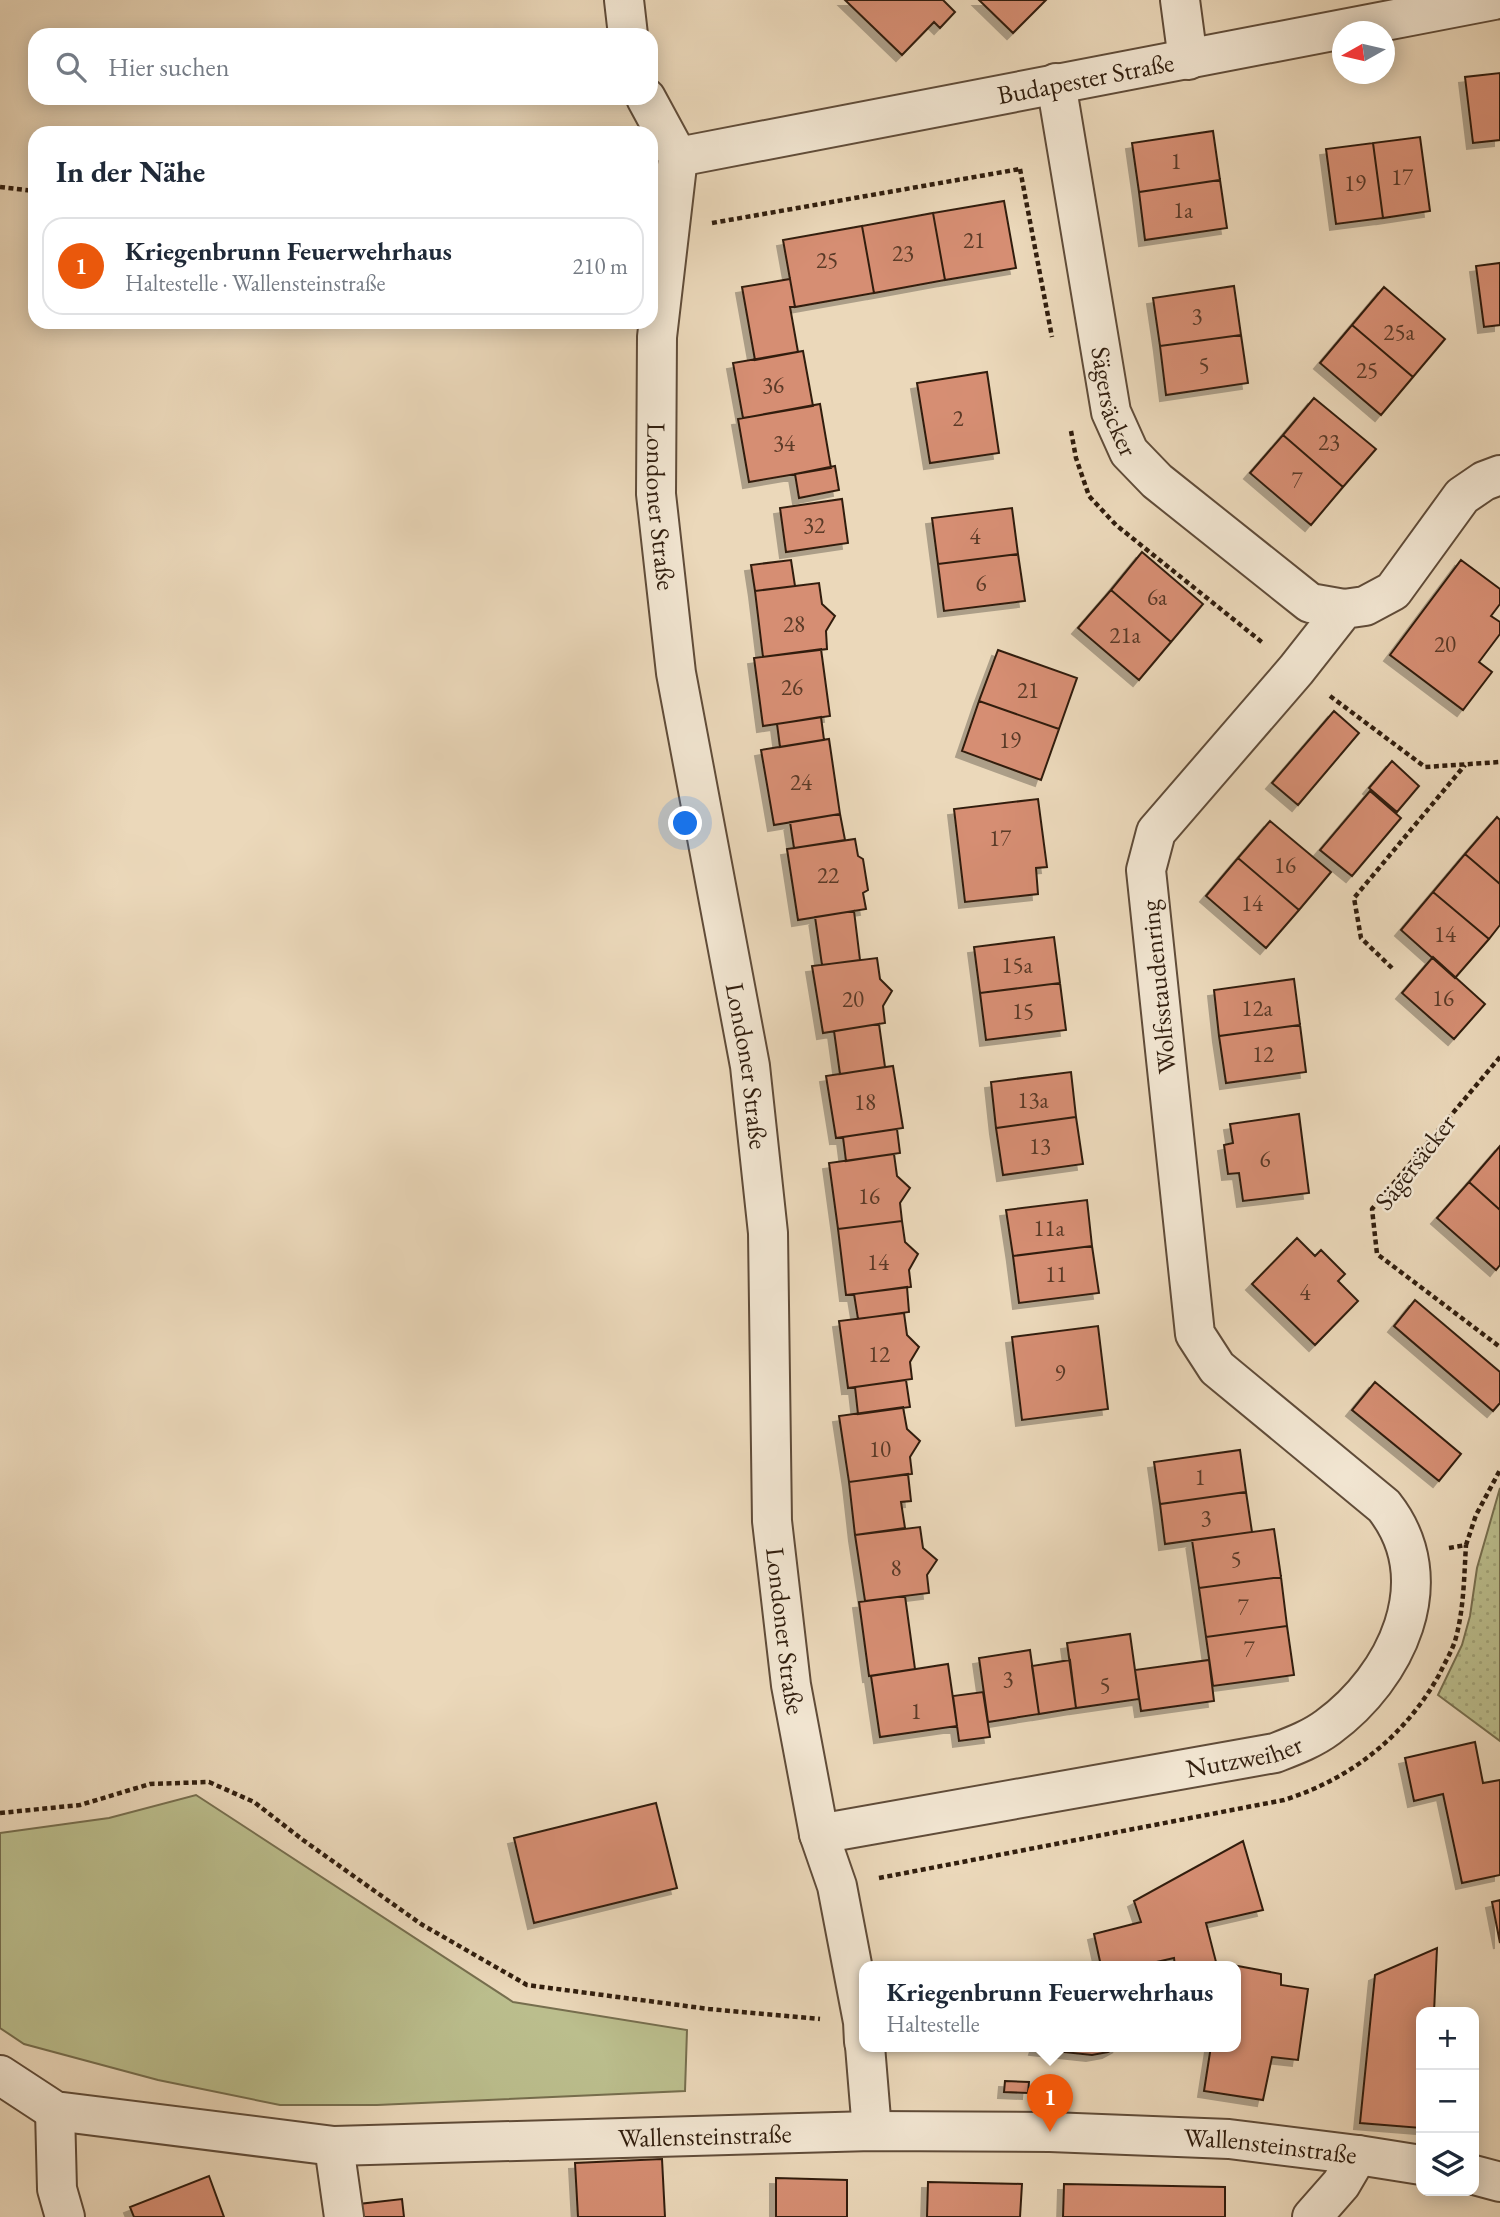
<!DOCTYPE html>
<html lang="de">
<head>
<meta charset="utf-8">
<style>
	body { margin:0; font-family:"EB Garamond",serif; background:#f6f6f7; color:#1f2937 }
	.controls { position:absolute; right:21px; bottom:21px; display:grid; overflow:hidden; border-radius:14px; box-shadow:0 4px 18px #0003 }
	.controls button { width:63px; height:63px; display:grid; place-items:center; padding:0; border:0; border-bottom:2px solid #e0e1e3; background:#fff; color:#1f2937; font:35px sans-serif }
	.compass { position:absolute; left:1332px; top:21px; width:63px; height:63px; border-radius:50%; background:#fff; box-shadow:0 4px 18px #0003; rotate:262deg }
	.you { position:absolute; left:686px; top:824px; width:24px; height:24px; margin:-18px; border:5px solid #fff; border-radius:50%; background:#1a73e8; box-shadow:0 0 0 10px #1a73e833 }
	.badge { display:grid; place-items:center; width:46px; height:46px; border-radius:50%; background:#ea580c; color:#fff; font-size:23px; font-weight:700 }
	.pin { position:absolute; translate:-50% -58px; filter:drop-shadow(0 2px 4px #0008) }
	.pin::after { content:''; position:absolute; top:37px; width:24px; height:21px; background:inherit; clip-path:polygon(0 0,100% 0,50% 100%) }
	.popup { position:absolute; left:859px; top:1961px; width:382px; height:91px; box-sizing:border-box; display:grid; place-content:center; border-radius:14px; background:#fff; filter:drop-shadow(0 2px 5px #0005); font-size:23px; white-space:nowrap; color:#747a83 }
	.popup b { font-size:26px; color:#1f2937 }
	.popup::after { content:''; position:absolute; left:50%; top:100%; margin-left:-14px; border:14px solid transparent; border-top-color:#fff }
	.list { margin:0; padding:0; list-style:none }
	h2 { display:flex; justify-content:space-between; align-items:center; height:91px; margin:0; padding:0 28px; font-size:30px }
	h2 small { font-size:23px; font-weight:400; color:#747a83 }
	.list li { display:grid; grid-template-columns:46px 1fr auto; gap:21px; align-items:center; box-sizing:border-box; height:98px; margin:0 14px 14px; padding:0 14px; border:2px solid #e0e1e3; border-radius:21px }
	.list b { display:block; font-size:26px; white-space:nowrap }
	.list p { margin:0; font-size:23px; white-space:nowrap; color:#747a83 }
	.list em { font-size:23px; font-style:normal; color:#747a83 }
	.icon { flex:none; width:38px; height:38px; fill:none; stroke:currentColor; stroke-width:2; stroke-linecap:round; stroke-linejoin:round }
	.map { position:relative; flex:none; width:1500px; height:2217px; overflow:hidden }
	.search { position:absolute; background:#fff; box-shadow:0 4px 18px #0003; left:28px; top:28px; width:630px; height:77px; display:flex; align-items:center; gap:18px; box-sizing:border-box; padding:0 24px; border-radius:21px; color:#747a83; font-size:26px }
	.panel { position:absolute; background:#fff; box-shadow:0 4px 18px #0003; left:28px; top:126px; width:630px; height:203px; border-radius:21px }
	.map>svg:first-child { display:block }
</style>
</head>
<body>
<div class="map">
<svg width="1500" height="2217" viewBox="0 0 1500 2217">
	<defs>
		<pattern id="grass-dots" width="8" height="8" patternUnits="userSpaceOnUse" patternTransform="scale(1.75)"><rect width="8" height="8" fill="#bbbe8d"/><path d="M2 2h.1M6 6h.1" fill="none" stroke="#a1a378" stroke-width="1.8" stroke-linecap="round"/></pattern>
		<filter id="shadow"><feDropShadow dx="-6" dy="6" stdDeviation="0" flood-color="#0004"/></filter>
	</defs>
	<rect width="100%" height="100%" fill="#ebd8ba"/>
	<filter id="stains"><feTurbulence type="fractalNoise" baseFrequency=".00286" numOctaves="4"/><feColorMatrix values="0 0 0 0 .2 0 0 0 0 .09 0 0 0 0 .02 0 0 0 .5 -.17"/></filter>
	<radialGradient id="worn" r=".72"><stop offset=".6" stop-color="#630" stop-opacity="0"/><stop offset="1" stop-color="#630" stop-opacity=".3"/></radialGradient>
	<path fill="url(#grass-dots)" stroke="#766e4e" stroke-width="2" d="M1500 1488V1741L1438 1695 1462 1645 1470 1616 1477 1568Z"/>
	<path fill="#bbbe8d" stroke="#766e4e" stroke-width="2" d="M196 1795 513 2002 687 2030 685 2091 377 2105H280L158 2080 24 2044 0 2028V1833L109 1818Z"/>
	<path fill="#d68e73" stroke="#311e0e" stroke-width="2" filter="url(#shadow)" d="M845 0H943L955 12 940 28 934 22 902 55Z
		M979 0H1046L1013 33Z
		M1500 73V140L1473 143 1465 77Z
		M1213 131 1220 180 1139 192 1132 143Z
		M1420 137 1430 211 1383 218 1373 143Z
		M1373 143 1383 218 1336 224 1326 149Z
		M1220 180 1227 228 1145 240 1139 192Z
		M1004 201 1016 268 945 280 933 213Z
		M933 213 945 280 874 293 862 226Z
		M862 226 874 293 795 307 783 240Z
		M1500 263V325L1484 327 1476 266Z
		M790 279 795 307H790L798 352 755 360 742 287Z
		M1234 286 1241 335 1160 346 1153 298Z
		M1384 287 1445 339 1413 377 1352 325Z
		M1352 325 1413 377 1381 415 1320 363Z
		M1241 335 1248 383 1166 395 1160 346Z
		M803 351 813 406 743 418 733 363Z
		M987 372 999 453 930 463 917 383Z
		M1314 398 1376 449 1343 487 1283 435Z
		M820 404 831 468 749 482 738 419Z
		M1283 435 1343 487 1311 525 1250 473Z
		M835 466 839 490 799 498 795 474Z
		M842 499 848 543 786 552 780 508Z
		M1012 508 1018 554 938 564 932 518Z
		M1142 552 1203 604 1171 642 1111 590Z
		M1018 554 1025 601 944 611 938 564Z
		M791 560 795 586 755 591 751 565Z
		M1461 560 1500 589V604L1491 616 1500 622V634L1479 662 1492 672 1463 710 1390 655Z
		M819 583 822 604 835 616 826 631 827 649 763 657 755 591Z
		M1111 590 1171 642 1139 680 1078 628Z
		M821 649 830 716 763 726 754 658Z
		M998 650 1077 678 1059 729 979 701Z
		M979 701 1059 729 1041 780 962 751Z
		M1334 711 1359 733 1298 805 1272 783Z
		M821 717 824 740 780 747 777 724Z
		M829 739 840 814 774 825 761 750Z
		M1392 761 1419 786 1397 812 1369 788Z
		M1370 791 1401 818 1352 876 1320 850Z
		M1038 799 1047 867 1036 868 1038 894 965 902 954 809Z
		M840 814 845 840 794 848 790 822Z
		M1497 817 1500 820V884L1465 854Z
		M1270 821 1331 872 1299 910 1238 858Z
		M855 839 858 856 863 859 868 890 863 893 866 909 798 920 787 849Z
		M1465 854 1500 884V925L1489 939 1433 892Z
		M1238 858 1299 910 1266 948 1206 896Z
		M1433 892 1489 939 1455 978 1401 930Z
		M854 911 860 960 822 965 815 917Z
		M1054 937 1060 983 980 993 974 947Z
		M1433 957 1485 1004 1454 1039 1402 993Z
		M877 958 880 979 892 991 883 1006 885 1023 823 1033 812 966Z
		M1294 979 1300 1025 1219 1036 1214 990Z
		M1060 983 1066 1030 986 1040 980 993Z
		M879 1024 885 1067 840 1074 834 1031Z
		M1300 1025 1306 1072 1226 1083 1219 1036Z
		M893 1066 903 1128 836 1138 826 1076Z
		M1071 1072 1076 1117 996 1128 991 1082Z
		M1299 1114 1309 1193 1243 1201 1239 1173 1228 1174 1224 1145 1233 1143 1230 1124Z
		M1076 1117 1083 1164 1003 1175 996 1128Z
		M897 1129 900 1153 846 1161 843 1137Z
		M1500 1146V1210L1469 1182Z
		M894 1154 897 1176 910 1188 900 1203 902 1221 838 1229 829 1163Z
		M1469 1182 1500 1210V1265L1496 1270 1437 1218Z
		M1087 1200 1092 1246 1013 1256 1006 1210Z
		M902 1221 905 1242 918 1254 909 1270 911 1287 846 1295 838 1229Z
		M1297 1238 1315 1256 1321 1250 1345 1274 1338 1281 1358 1301 1315 1345 1252 1284Z
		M1092 1246 1099 1293 1019 1303 1013 1256Z
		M907 1287 909 1312 858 1319 854 1294Z
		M1415 1300 1500 1372V1403L1493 1411 1394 1326Z
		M904 1313 907 1335 919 1347 910 1362 912 1379 848 1388 839 1321Z
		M1098 1326 1108 1409 1022 1420 1012 1337Z
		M906 1380 910 1407 858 1414 855 1387Z
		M1375 1382 1461 1454 1439 1481 1352 1410Z
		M903 1407 907 1429 920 1441 910 1457 912 1474 849 1482 839 1416Z
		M1240 1450 1246 1492 1160 1504 1154 1462Z
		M908 1474 911 1501 901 1502 905 1528 855 1535 849 1482Z
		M1246 1492 1252 1532 1165 1544 1160 1504Z
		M920 1527 923 1548 937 1560 927 1575 929 1593 865 1601 855 1535Z
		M1274 1529 1281 1577 1199 1588 1192 1540Z
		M1281 1577 1287 1626 1206 1637 1199 1588Z
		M905 1596 915 1669 869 1676 859 1602Z
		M1287 1626 1294 1675 1213 1686 1206 1637Z
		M1130 1634 1139 1699 1076 1708 1067 1643Z
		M1030 1650 1039 1714 988 1722 979 1658Z
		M1070 1660 1076 1708 1039 1714 1032 1666Z
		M1209 1660 1214 1701 1141 1711 1135 1670Z
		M948 1664 957 1726 880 1737 871 1676Z
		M983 1692 990 1737 959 1741 953 1696Z
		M1475 1742 1483 1783 1500 1780V1875L1462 1883 1443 1794 1414 1801 1405 1758Z
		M656 1803 677 1888 534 1923 514 1838Z
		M1243 1841 1263 1910 1206 1923 1216 1962 1281 1974V1985L1308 1989 1298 2060 1272 2057 1263 2100 1204 2091 1211 2046H1236V1966H1175L1174 1958 1139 1966H1101L1094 1934 1141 1922 1134 1901Z
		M1500 1900V1943L1492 1902Z
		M1437 1948 1434 2012H1421V2128L1360 2123 1375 1975Z
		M1036 2046H1119L1108 2052 1092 2055 1035 2049Z
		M1005 2081 1029 2082 1028 2093 1004 2092Z
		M662 2159 665 2217H578L575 2163Z
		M209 2176 224 2217H134L130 2207Z
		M776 2178 847 2180V2217H776Z
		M928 2182 1022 2184 1020 2217H927Z
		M1064 2184 1225 2187V2217H1063Z
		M402 2199 404 2217H360L359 2204Z"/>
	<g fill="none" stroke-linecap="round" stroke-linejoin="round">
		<g stroke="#604c39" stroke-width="42">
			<g id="street">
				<path d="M624 0 628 35"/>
				<path d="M1180 0 1188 60"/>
				<path id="s1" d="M1056 83 1111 412 1129 452 1157 481 1310 603 1344 609"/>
				<path id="s2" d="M646 98 678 157 657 337 656 494 676 673 750 1066 768 1233 772 1521 791 1685 819 1834 837 1886 863 2022 864 2042"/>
				<path id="s3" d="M678 157 1494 0"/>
				<path id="s4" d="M819 1834 1275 1753C1293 1746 1312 1739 1328 1727 1396 1677 1443 1581 1384 1506L1217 1368 1195 1334 1146 870 1156 832 1296 670 1344 609 1365 606 1393 591 1462 496 1484 481 1500 475"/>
				<path d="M865 2046 872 2131"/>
				<path id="s5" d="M0 2075 55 2111 334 2146 872 2131 1050 2132 1229 2139 1358 2155 1421 2165"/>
				<path d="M55 2111 57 2189 65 2217"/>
				<path d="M334 2146 344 2217"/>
				<path d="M1474 2175 1500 2182"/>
				<path d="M1312 2217 1341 2184 1358 2155"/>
			</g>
		</g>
		<path stroke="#311e0e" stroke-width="4.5" stroke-dasharray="5 3.5" stroke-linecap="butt" d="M1020 169 1052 337
			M0 187 35 191
			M712 223 1020 169
			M1071 431 1076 458 1089 496 1116 525 1263 643
			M1330 696 1425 767 1500 762
			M1392 968 1361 938 1354 898 1465 765
			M1500 1057 1372 1209 1377 1254 1500 1347
			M1449 1548 1466 1545 1476 1515 1500 1470
			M0 1813 80 1805 150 1784 209 1782 254 1802 303 1840 421 1924 527 1985 709 2009 820 2019
			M879 1878 1284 1800C1351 1779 1405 1736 1439 1675 1444 1664 1451 1653 1455 1641 1464 1610 1464 1577 1466 1545"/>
		<use href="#street" stroke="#f2e6d2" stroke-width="38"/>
	</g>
	<g text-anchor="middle" stroke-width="5" stroke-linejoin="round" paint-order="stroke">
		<g font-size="23" fill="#5a3a27">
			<text x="1176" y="169">1</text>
			<text x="1402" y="185">17</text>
			<text x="1355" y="191">19</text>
			<text x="1183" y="218">1a</text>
			<text x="974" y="248">21</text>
			<text x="903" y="261">23</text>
			<text x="827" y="268">25</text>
			<text x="1197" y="324">3</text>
			<text x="1399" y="340">25a</text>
			<text x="1204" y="373">5</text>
			<text x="1367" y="378">25</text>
			<text x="773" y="393">36</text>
			<text x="958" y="426">2</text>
			<text x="1329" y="450">23</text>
			<text x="784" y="451">34</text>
			<text x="1297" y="488">7</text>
			<text x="814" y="533">32</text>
			<text x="975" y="544">4</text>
			<text x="981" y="591">6</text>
			<text x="1157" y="605">6a</text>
			<text x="794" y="632">28</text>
			<text x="1125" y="643">21a</text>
			<text x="1445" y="652">20</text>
			<text x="792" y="695">26</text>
			<text x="1028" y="698">21</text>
			<text x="1010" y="748">19</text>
			<text x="801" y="790">24</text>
			<text x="1000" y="846">17</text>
			<text x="1285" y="873">16</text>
			<text x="828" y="883">22</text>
			<text x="1252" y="911">14</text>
			<text x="1445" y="942">14</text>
			<text x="1017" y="973">15a</text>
			<text x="1443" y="1006">16</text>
			<text x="853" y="1007">20</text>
			<text x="1257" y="1016">12a</text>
			<text x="1023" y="1019">15</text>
			<text x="1263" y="1062">12</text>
			<text x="1033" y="1108">13a</text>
			<text x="865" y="1110">18</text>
			<text x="1040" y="1154">13</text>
			<text x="1265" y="1167">6</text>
			<text x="869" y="1204">16</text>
			<text x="1049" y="1236">11a</text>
			<text x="878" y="1270">14</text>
			<text x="1056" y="1282">11</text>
			<text x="1305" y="1300">4</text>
			<text x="879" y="1362">12</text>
			<text x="1060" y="1381">9</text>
			<text x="880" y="1457">10</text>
			<text x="1200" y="1485">1</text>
			<text x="1206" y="1526">3</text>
			<text x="1236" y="1567">5</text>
			<text x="896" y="1576">8</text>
			<text x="1243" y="1615">7</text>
			<text x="1249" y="1657">7</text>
			<text x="1008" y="1687">3</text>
			<text x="1105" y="1693">5</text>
			<text x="916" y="1719">1</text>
		</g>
		<g font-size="26" fill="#311e0e" stroke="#f2e6d2">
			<text dy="9" stroke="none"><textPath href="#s3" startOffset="415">Budapester Straße</textPath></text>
			<text dy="9" stroke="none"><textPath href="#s1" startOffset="324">Sägersäcker</textPath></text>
			<text dy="9" stroke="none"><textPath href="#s2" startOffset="418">Londoner Straße</textPath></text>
			<text transform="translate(1158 987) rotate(-96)" y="9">Wolfsstaudenring</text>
			<text dy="9" stroke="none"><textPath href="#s2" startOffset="985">Londoner Straße</textPath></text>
			<text transform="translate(1415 1162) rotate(-52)" y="9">Sägersäcker</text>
			<text dy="9" stroke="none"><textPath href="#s2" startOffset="1552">Londoner Straße</textPath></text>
			<text dy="9" stroke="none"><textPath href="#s4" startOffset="432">Nutzweiher</textPath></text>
			<text dy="9" stroke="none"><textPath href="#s5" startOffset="718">Wallensteinstraße</textPath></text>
			<text dy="9" stroke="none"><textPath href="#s5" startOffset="1284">Wallensteinstraße</textPath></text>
		</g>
	</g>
	<rect width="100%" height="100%" filter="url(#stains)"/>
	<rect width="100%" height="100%" fill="url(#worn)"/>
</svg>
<div class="controls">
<button>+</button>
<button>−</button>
<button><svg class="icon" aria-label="layers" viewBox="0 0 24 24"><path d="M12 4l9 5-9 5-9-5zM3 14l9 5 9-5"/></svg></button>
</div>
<svg class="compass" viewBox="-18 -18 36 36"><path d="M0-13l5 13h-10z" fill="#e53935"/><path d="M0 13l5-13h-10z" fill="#747a83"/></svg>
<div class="you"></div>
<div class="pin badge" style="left:1050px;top:2132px">1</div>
<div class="popup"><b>Kriegenbrunn Feuerwehrhaus</b>Haltestelle</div>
<div class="search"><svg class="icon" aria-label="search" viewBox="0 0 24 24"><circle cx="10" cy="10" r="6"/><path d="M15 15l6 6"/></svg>Hier suchen</div>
<section class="panel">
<h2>In der Nähe<small></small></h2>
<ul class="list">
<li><span class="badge">1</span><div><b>Kriegenbrunn Feuerwehrhaus</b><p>Haltestelle · Wallensteinstraße</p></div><em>210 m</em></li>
</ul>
</section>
</div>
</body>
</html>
